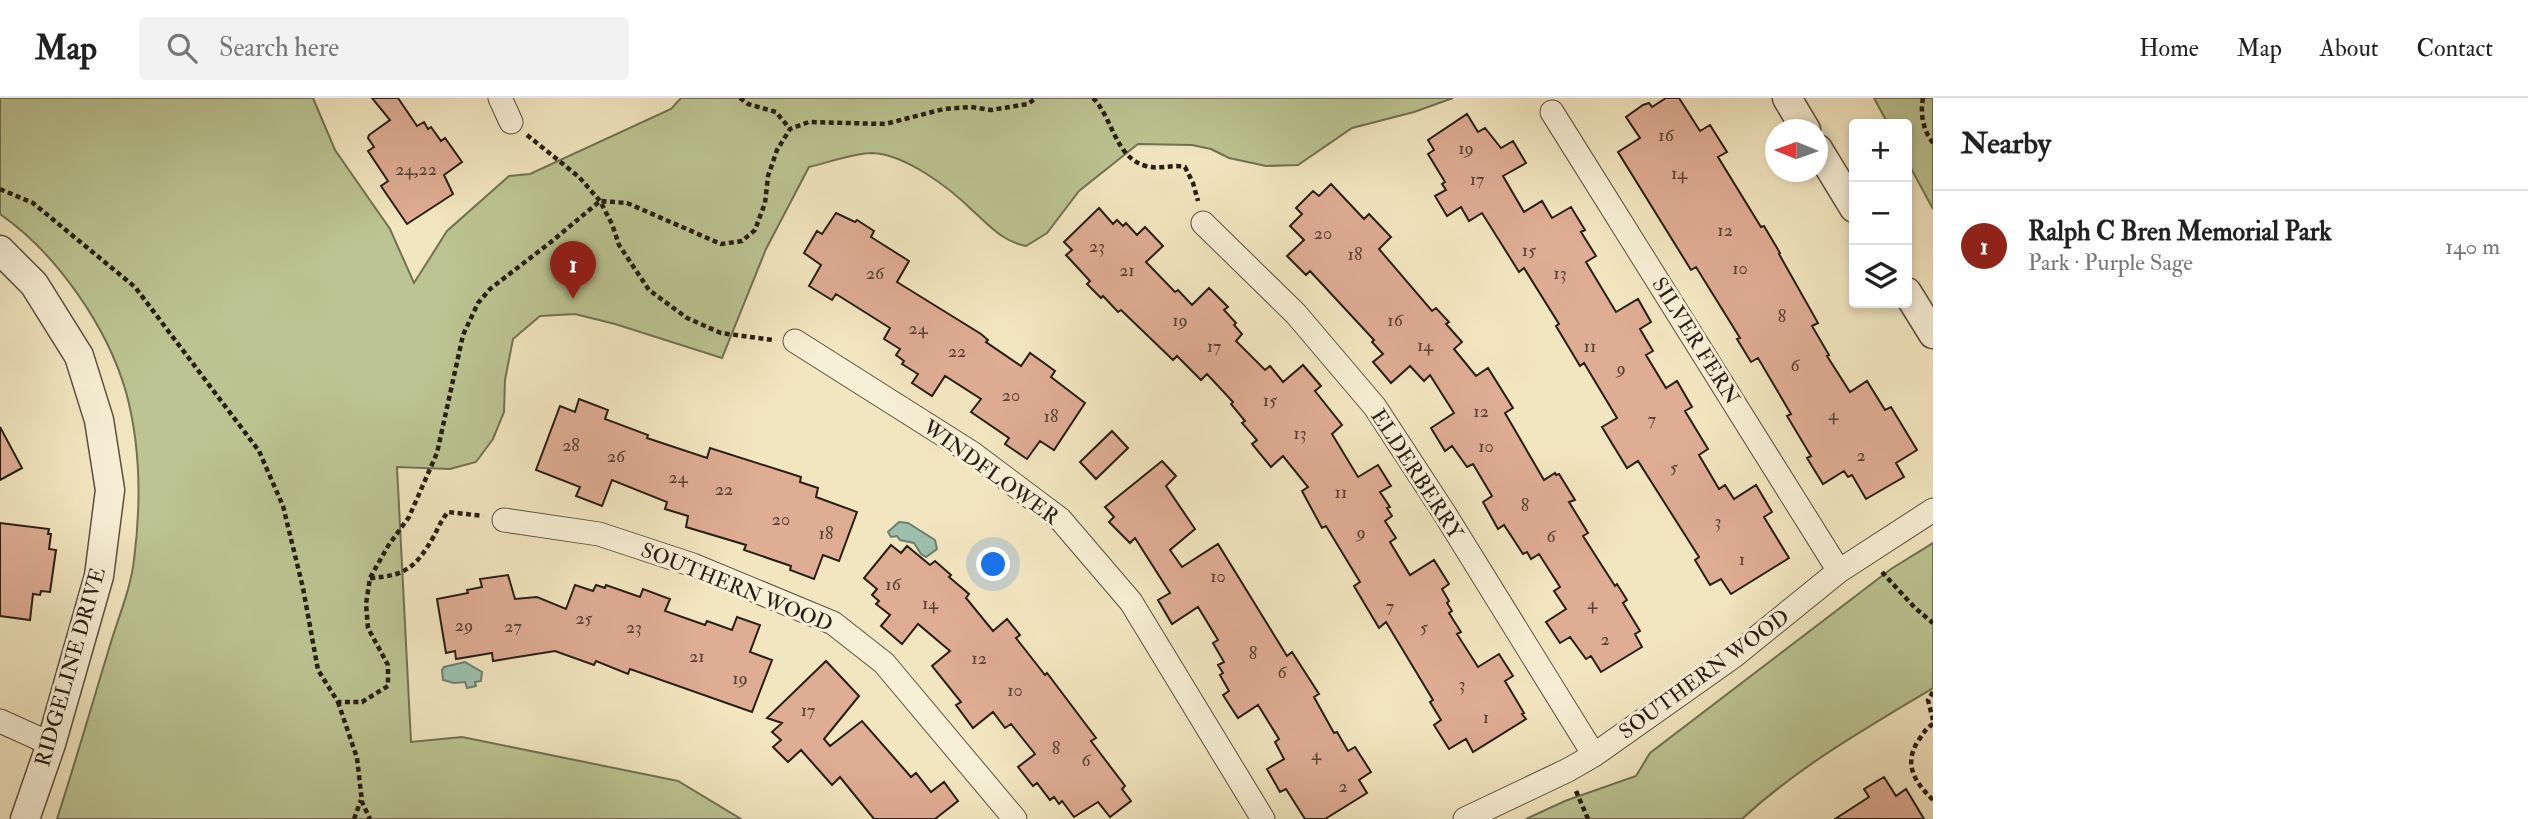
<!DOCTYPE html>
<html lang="en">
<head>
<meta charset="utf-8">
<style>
	body { margin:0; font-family:"IM FELL Double Pica",serif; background:#f2f2f2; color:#222 }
	.controls { position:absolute; right:21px; top:21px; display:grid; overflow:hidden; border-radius:7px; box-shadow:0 4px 10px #0003 }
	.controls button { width:63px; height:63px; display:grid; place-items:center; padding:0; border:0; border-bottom:2px solid #e0e0e0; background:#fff; color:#222; font:35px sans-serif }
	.compass { position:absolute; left:1765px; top:21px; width:63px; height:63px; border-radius:50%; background:#fff; box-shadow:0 4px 10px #0003; rotate:271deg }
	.you { position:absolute; left:994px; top:467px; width:24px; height:24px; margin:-18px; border:5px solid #fff; border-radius:50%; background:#1a73e8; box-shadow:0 0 0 10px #1a73e833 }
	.badge { display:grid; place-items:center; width:46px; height:46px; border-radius:50%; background:#8f2418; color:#fff; font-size:23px; font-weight:700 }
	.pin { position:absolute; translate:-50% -58px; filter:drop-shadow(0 2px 4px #0008) }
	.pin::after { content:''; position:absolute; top:37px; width:24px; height:21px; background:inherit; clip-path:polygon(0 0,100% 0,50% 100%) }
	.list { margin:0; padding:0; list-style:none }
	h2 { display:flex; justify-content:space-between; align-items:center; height:91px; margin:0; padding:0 28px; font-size:30px }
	h2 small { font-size:23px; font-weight:400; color:#767676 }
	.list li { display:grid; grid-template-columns:46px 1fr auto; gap:21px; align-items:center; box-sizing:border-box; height:112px; padding:0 28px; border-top:2px solid #e0e0e0 }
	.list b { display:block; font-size:26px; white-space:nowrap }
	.list p { margin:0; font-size:23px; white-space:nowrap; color:#767676 }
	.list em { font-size:23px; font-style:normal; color:#767676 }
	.icon { flex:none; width:38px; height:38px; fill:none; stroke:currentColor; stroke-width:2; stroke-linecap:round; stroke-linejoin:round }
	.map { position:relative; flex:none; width:1933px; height:721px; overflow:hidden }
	header { display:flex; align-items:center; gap:42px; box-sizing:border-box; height:98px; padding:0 35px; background:#fff; border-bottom:2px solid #e0e0e0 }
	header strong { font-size:33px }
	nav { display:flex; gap:38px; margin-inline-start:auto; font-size:24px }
	.search { width:490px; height:63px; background:#f2f2f2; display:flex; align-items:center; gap:18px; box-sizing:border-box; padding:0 24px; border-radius:7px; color:#767676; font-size:26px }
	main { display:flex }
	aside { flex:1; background:#fff }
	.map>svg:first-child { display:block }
</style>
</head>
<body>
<header>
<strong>Map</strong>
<div class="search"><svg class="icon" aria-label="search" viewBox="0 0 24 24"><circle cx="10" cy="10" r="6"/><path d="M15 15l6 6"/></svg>Search here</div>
<nav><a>Home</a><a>Map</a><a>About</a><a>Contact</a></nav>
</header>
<main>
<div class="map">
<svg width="1933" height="721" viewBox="0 0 1933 721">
	<rect width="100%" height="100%" fill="#f2e6c0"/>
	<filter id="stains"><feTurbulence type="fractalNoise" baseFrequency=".00286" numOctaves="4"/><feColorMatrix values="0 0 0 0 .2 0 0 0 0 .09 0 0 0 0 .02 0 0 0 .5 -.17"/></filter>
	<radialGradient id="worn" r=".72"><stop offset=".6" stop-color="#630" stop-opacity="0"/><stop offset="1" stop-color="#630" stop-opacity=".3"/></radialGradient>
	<path fill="#bbc492" stroke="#717154" stroke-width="2" d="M0 0H313L335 52 390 131 414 185 447 133 509 78 530 76 671 11 681 0H1453L1414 14 1352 30 1298 67 1266 68 1229 60 1211 51 1192 47 1138 46 1079 93 1047 135 1026 148C1002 143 991 129 973 113 950 90 905 56 872 55 854 55 827 65 809 69L766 151 722 260 615 226 575 216 540 218 513 241 505 282 504 314 493 341 476 364 450 371 397 369 411 644 462 639 678 683 741 721H57C76 662 93 603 111 544 119 518 131 489 134 462 141 407 141 349 126 294 107 228 56 155 0 116Z
		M1874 0H1933V111L1907 63V26H1888Z
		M1933 445V590C1867 630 1799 668 1742 721H1526L1565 703 1636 678 1650 655 1891 471Z"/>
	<path fill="#9cc0ae" stroke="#6d7f71" stroke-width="2" d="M899 424 908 425 935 442 937 451 926 459 921 456 914 445 900 442 897 438 891 439 888 434Z
		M465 564 482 574 481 583 475 584 476 588 467 590 465 584 454 585 443 582 442 572 444 569Z"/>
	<path fill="#dfac94" stroke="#271e16" stroke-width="2" d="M372 0H398L417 28 424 24 428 31 431 29 441 43 445 40 462 64 444 77 453 96 407 126 381 88 388 83 368 53 374 49 368 40 369 37 390 22Z
		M1666 0H1679L1700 33 1710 27 1727 54 1718 59 1761 129 1764 128 1780 155 1779 156 1818 225 1812 228 1829 257 1827 258 1850 294 1867 283 1885 312 1891 309 1917 352 1896 365 1904 379 1866 401 1852 377 1848 379 1844 373 1823 386 1807 360 1811 358 1787 318 1791 316 1758 260 1751 264 1737 241 1740 240 1696 169 1691 172 1618 54 1640 40 1626 19 1643 7 1649 5 1652 9Z
		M1467 16 1478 34 1485 30 1501 50 1513 43 1526 65 1503 78 1524 114 1542 103 1552 120 1571 109 1585 132 1581 134 1596 158 1586 164 1616 214 1638 201 1651 224 1640 231 1653 253 1646 257 1666 290 1677 283 1692 309 1685 313 1708 351 1699 357 1719 391 1725 387 1734 401 1756 387 1772 414 1764 419 1789 460 1731 496 1721 481 1710 487 1695 462 1699 459 1638 363 1627 370 1602 329 1617 320 1584 265 1580 268 1556 228 1559 226 1524 170 1519 174 1482 115 1469 123 1461 109 1447 118 1435 98 1446 92 1442 86 1445 84 1428 56 1434 52 1428 42Z
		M1331 86 1364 121 1369 116 1391 139 1379 151 1432 213 1436 210 1449 224 1446 226 1462 244 1454 251 1476 278 1488 270 1513 310 1505 315 1544 382 1555 375 1556 377 1559 376 1575 402 1569 404 1588 435 1583 438 1615 488 1617 486 1627 502 1623 505 1640 533 1635 536 1642 549 1601 574 1591 558 1586 561 1570 539 1560 545 1546 524 1566 511 1554 493 1560 489 1539 456 1531 461 1527 454 1523 456 1504 427 1498 431 1483 404 1492 398 1473 366 1467 369 1452 348 1445 353 1431 330 1454 315 1430 277 1424 283 1410 268 1391 285 1373 264 1383 256 1372 244 1374 242 1310 173 1306 177 1287 158 1304 142 1290 128 1302 116 1296 110 1313 93 1319 98Z
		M1099 110 1113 126 1117 122 1123 128 1126 125 1137 137 1145 129 1163 148 1146 164 1175 194 1178 192 1192 207 1209 190 1228 209 1224 212 1236 225 1234 227 1242 236 1236 243 1265 272 1270 268 1283 284 1303 267 1321 288 1315 293 1342 327 1332 336 1358 379 1378 367 1391 388 1380 394 1390 409 1387 410 1392 418 1385 423 1396 440 1390 444 1410 477 1434 462 1449 486 1442 491 1449 503 1447 505 1452 513 1449 515 1461 534 1457 536 1478 569 1499 556 1513 578 1505 583 1524 615 1522 616 1526 621 1473 654 1466 641 1449 651 1434 627 1441 622 1430 604 1433 602 1386 524 1379 530 1354 488 1360 484 1326 428 1322 430 1302 393 1308 389 1283 358 1271 369 1252 346 1257 342 1242 325 1245 323 1231 306 1233 304 1207 276 1201 282 1177 258 1173 262 1121 212 1118 214 1103 198 1101 200 1087 186 1090 183 1066 157 1072 152 1064 144Z
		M836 115 855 124 857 122 874 133 871 139 909 163 897 184 981 236 988 242 986 244 1021 268 1030 255 1055 273 1051 279 1085 305 1054 352 1040 343 1027 361 1005 346 1009 340 971 314 981 301 945 278 932 298 912 285 918 276 902 266 904 263 896 257 900 251 884 241 890 230 836 196 832 202 809 188 821 167 804 155 817 133 822 136Z
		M579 301 608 312 605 321 648 337 647 340 707 360 710 350 801 379 800 384 818 390 816 399 857 414 839 463 823 457 814 481 790 472 791 468 744 452 746 447 686 429 688 418 665 411 667 404 612 382 602 408 576 398 580 389 536 372 560 308 575 314Z
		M0 329 22 370 0 382Z
		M1112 333 1128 350 1096 381 1080 364Z
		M1162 363 1176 378 1166 388 1195 431 1170 452 1182 469 1218 446 1287 558 1292 554 1319 596 1314 599 1334 635 1337 634 1348 653 1355 649 1371 674 1359 682 1367 695 1325 721H1305L1286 691 1280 694 1267 671 1284 661 1275 644 1279 641 1258 607 1238 620 1223 597 1229 593 1220 577 1223 575 1218 567 1224 564 1213 545 1218 542 1198 509 1172 526 1158 502 1170 495 1135 440 1130 445 1109 424 1114 419 1105 409Z
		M0 425 49 431 48 436H51L49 451 56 452 50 494 41 493 40 497 33 496 30 522 0 518Z
		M891 447 901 455 907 448 930 467 935 463 951 477 949 479 969 496 966 500 993 533 1007 521 1020 537 1016 540 1045 577 1047 575 1096 640 1091 643 1125 688 1122 691 1131 703 1110 719 1098 704 1074 719 1062 703 1059 706 1054 699 1050 702 1037 685 1033 688 1018 669 1035 656 1011 626 1005 630 993 614 973 630 956 607 961 604 932 568 950 553 918 526 902 546 881 528 890 517 876 506 879 503 872 497 877 491 864 480Z
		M508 477 515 501 537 499 566 511 575 487 593 493 596 487 605 490 606 487 640 499 643 491 670 501 665 513 705 527 707 523 732 532 737 519 760 527 750 554 772 562 752 614 630 571 628 576 596 563 594 567 555 553 493 563 492 555 456 561 455 553 446 555 437 501 468 495 467 492 482 489 480 481Z
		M826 563 859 598 824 641 830 648 862 623 911 679 916 675 931 694 944 684 958 703 935 721H874L840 679 832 687 801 652 788 664 773 649 781 642 772 634 782 625 767 620Z
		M1884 679 1896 698 1906 691 1924 721H1835L1869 699 1864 691Z"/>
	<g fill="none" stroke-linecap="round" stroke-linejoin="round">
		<g stroke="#5a5040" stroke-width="25">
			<path id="minor" d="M500 0 511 24
				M1552 14 1839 473
				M1203 125 1296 216 1375 309 1443 413 1594 657
				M795 243 972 355 1060 421 1131 504 1263 721
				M504 422 599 436 693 467 833 525 884 565 1015 721
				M0 623 51 646
				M1465 721 1568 672 1594 657 1734 558 1839 473 1933 412"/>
		</g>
		<g stroke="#5a5040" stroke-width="31">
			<path id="tertiary" d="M1787 0 1806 32
				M1818 51 1854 110
				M0 152 34 186 79 258 99 322 110 392 99 478 51 646 25 721
				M1907 194 1933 236"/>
		</g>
		<path stroke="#271e16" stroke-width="4.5" stroke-dasharray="5 3.5" stroke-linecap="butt" d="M740 0 748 6 776 14 790 31
			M1093 0C1113 20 1115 60 1146 68 1159 72 1172 66 1185 69L1193 85 1198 103
			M1923 0C1920 16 1923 32 1933 45
			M527 37 579 79 600 103 612 126 619 147 649 192 687 220 721 235 773 242
			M0 91 33 105 135 189 259 353 283 408 303 490 318 572 338 604H362L388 588V567L368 530 366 506 370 480 388 448 409 419 437 355 463 237 478 205 490 191 551 144 600 103 627 105 721 146 742 143 755 132 765 105 768 78 777 52 790 31 809 24 885 26 944 11 971 9 991 12 1028 6 1036 0
			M1882 474 1915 510 1933 525
			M370 480C406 478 416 469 434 438 438 430 442 421 448 414L483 418
			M1933 594 1928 602 1933 622
			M338 604 357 660 362 704 370 721
			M1933 626C1926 630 1923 636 1918 643 1903 667 1915 684 1933 702
			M1576 693 1588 721
			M354 721 361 702"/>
		<use href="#minor" stroke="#f7efd6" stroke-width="23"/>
		<use href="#tertiary" stroke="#f7efd6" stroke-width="28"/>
	</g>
	<g text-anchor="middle" stroke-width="6" stroke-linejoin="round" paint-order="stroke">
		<g font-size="18" fill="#554236">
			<text x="1666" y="43">16</text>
			<text x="1466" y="56">19</text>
			<text x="416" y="77">24,22</text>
			<text x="1679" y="81">14</text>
			<text x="1477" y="87">17</text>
			<text x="1725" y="138">12</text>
			<text x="1323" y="141">20</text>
			<text x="1097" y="154">23</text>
			<text x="1529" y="158">15</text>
			<text x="1355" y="162">18</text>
			<text x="1740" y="176">10</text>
			<text x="1127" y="178">21</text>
			<text x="875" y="181">26</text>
			<text x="1560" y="181">13</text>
			<text x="1782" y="224">8</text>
			<text x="1180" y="228">19</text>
			<text x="1395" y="228">16</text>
			<text x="918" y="236">24</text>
			<text x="1425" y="253">14</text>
			<text x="1214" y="254">17</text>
			<text x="1590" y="254">11</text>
			<text x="957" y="259">22</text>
			<text x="1795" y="273">6</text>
			<text x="1621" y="276">9</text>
			<text x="1011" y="303">20</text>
			<text x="1270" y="308">15</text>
			<text x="1481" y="319">12</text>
			<text x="1833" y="322">4</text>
			<text x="1051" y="324">18</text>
			<text x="1652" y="327">7</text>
			<text x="1300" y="341">13</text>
			<text x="571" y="353">28</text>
			<text x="1486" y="354">10</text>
			<text x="1861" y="363">2</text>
			<text x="616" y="364">26</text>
			<text x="1674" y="375">5</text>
			<text x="678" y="385">24</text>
			<text x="724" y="397">22</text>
			<text x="1341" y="400">11</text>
			<text x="1525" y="413">8</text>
			<text x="781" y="427">20</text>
			<text x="1718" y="429">3</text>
			<text x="1361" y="440">9</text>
			<text x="826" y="441">18</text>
			<text x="1551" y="444">6</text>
			<text x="1742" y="467">1</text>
			<text x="1218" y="484">10</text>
			<text x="893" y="492">16</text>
			<text x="930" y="511">14</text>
			<text x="1592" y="511">4</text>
			<text x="1390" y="514">7</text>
			<text x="584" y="526">25</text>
			<text x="464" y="533">29</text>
			<text x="513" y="534">27</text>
			<text x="634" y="535">23</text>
			<text x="1424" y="535">5</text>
			<text x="1605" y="547">2</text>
			<text x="1253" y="561">8</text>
			<text x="697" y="564">21</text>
			<text x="979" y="566">12</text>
			<text x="1282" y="580">6</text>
			<text x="740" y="586">19</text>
			<text x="1462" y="592">3</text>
			<text x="1015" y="598">10</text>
			<text x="808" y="618">17</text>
			<text x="1486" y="625">1</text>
			<text x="1056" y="656">8</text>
			<text x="1316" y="662">4</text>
			<text x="1086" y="668">6</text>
			<text x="1343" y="694">2</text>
		</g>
		<g font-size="21" fill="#271e16" stroke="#f7efd6">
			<text transform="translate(1696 243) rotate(58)" y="7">SILVER FERN</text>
			<text transform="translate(991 374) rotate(36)" y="7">WINDFLOWER</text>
			<text transform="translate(1417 376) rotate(57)" y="7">ELDERBERRY</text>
			<text transform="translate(737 489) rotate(22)" y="7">SOUTHERN WOOD</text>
			<text transform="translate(70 569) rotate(-74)" y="7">RIDGELINE DRIVE</text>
			<text transform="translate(1704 576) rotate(-36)" y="7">SOUTHERN WOOD</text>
		</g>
	</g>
	<rect width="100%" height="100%" filter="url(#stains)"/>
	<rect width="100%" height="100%" fill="url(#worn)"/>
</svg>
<div class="controls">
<button>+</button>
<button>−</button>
<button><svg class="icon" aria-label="layers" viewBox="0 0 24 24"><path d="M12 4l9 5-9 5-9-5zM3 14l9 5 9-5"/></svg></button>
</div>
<svg class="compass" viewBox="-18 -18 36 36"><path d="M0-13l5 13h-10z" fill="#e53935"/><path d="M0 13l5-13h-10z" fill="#767676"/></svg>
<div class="you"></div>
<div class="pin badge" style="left:573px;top:201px">1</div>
</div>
<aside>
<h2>Nearby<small></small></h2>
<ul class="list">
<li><span class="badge">1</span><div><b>Ralph C Bren Memorial Park</b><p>Park · Purple Sage</p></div><em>140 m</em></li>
</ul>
</aside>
</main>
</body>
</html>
